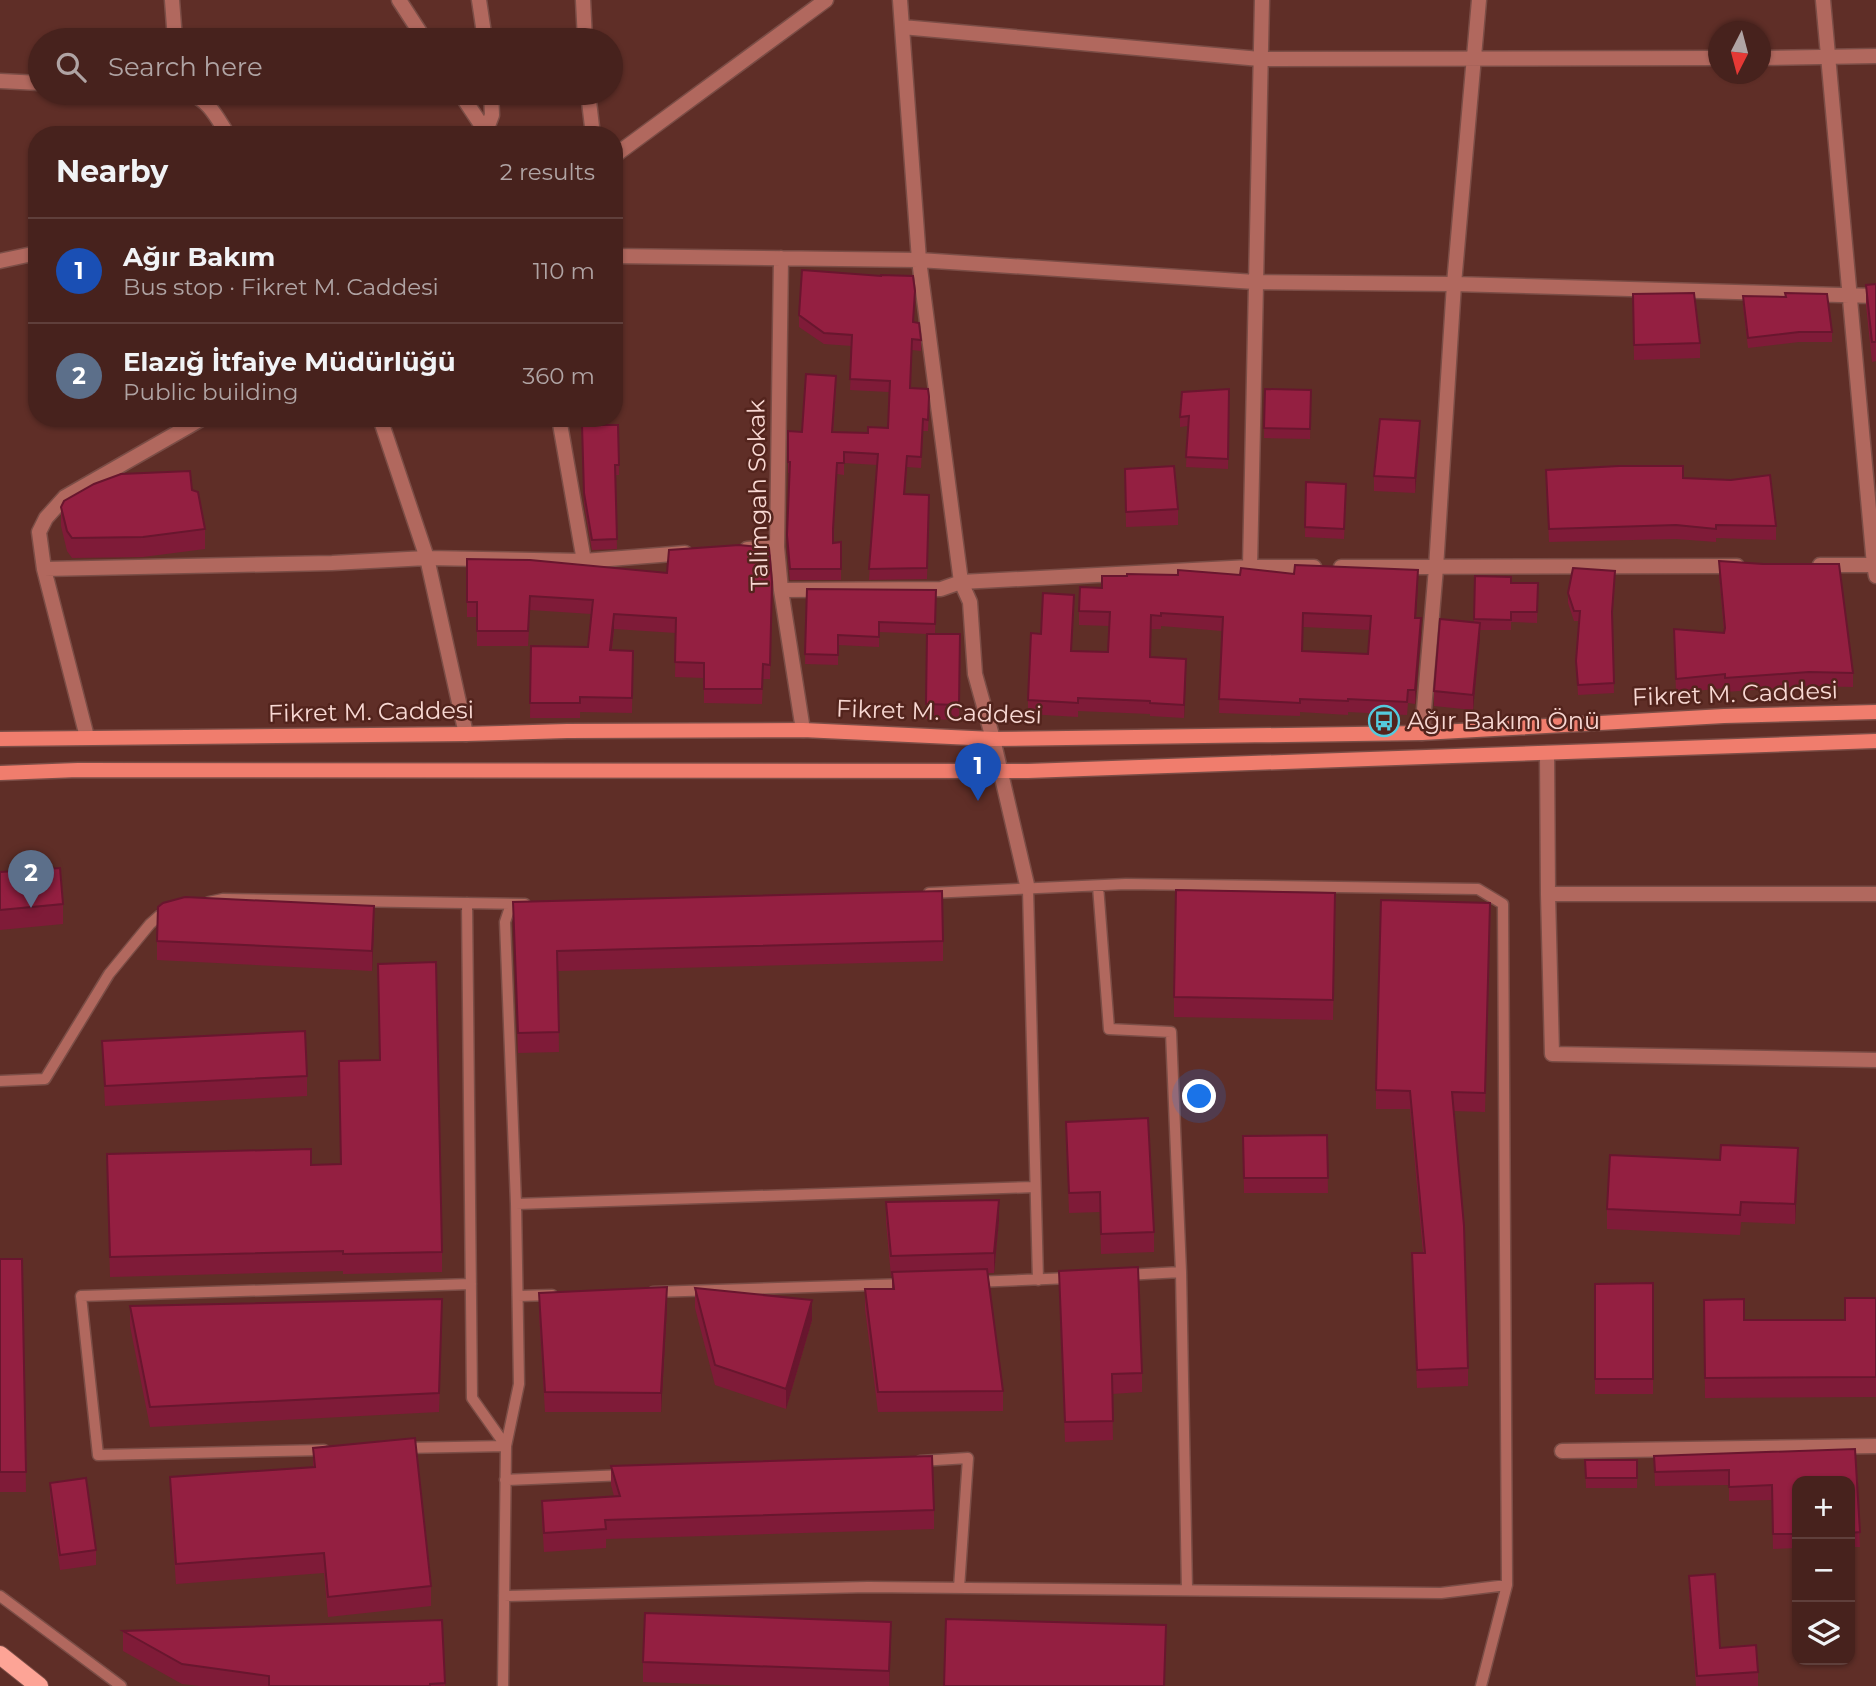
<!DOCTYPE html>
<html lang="en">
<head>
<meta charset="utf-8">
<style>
	body { margin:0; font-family:Montserrat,sans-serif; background:#512f2a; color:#f1f3f6 }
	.controls { position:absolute; right:21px; bottom:21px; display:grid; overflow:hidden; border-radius:14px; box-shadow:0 2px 5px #0004 }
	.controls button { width:63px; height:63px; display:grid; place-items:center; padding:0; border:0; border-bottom:2px solid #5f3f3b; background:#47221d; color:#f1f3f6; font:35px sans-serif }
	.compass { position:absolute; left:1708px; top:21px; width:63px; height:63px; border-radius:50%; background:#47221d; box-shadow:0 2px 5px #0004; rotate:186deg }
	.you { position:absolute; left:1200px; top:1097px; width:24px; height:24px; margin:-18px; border:5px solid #fff; border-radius:50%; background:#1a73e8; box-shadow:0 0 0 10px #1a73e833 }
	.badge { display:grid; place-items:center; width:46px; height:46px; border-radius:50%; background:#d6ab8b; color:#fff; font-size:23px; font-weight:700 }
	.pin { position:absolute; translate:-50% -58px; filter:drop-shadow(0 2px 4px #0008) }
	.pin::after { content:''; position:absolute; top:37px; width:24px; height:21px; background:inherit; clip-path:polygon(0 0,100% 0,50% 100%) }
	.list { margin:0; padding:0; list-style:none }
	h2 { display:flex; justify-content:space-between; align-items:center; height:91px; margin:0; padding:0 28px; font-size:30px }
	h2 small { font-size:23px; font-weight:400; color:#b0a4a4 }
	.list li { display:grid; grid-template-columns:46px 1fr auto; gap:21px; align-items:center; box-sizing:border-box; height:105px; padding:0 28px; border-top:2px solid #5f3f3b }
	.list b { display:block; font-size:26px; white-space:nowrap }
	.list p { margin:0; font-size:23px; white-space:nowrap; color:#b0a4a4 }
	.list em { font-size:23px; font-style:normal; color:#b0a4a4 }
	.icon { flex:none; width:38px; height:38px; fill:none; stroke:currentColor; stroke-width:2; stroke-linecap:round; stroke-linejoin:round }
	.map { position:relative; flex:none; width:1876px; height:1686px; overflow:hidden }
	.search { position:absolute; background:#47221d; box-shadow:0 2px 5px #0004; left:28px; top:28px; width:595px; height:77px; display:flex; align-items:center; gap:18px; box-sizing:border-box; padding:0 24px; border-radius:38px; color:#b0a4a4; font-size:26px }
	.panel { position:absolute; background:#47221d; box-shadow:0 2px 5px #0004; left:28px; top:126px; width:595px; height:301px; border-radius:28px }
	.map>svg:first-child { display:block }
</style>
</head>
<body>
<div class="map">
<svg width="1876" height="1686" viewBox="0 0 1876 1686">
	<rect width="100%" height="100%" fill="#5f2e27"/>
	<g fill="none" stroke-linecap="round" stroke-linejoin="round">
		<g stroke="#7b4d46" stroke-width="13">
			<path id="service" d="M1098 886 1109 1029 1171 1032 1181 1272 1187 1590
				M1028 889 1038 1280
				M929 893 1126 884 1478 889 1503 904 1507 1585 1481 1686
				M209 902 223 899 525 904
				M467 903 472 1398 506 1446
				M0 1081 45 1079 109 974 150 924 159 916 170 913
				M516 1204 1035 1187
				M1125 1275 1181 1272
				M974 1282 1070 1278
				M653 1292 906 1284
				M518 1296 552 1295
				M403 1448 506 1446
				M324 1450 98 1455 81 1296 471 1284
				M920 1461 968 1458 959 1588
				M505 1480 625 1475
				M0 1596 121 1686
				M504 1596 868 1587 1441 1593 1507 1585
				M503 1686 506 1446 519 1384 516 1204 505 922 511 904"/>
		</g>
		<g stroke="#7b4d46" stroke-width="17">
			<path id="minor" d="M172 0 175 40
				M399 0 425 40
				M479 0 485 40
				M583 0 585 40
				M900 0 919 260 961 582 970 602 975 674 993 739 1028 889
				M1823 0 1874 565
				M902 27 1260 59 1718 58
				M1760 58 1876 56
				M0 81 40 83
				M189 93C209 100 217 118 228 135
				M460 93 488 135
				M588 93 593 135
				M486 131 492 115 491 93
				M614 156 826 0
				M614 256 919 260 1255 282 1454 284 1876 296
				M781 258 777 547 781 590 803 730
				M0 261 37 253
				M380 418 427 558 466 734
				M559 418 584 561
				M747 549 777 547
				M1820 565H1874L1876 576
				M1250 567 1262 0
				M1341 567 1737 566
				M44 569 332 563 427 558 584 561 685 553
				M781 590 941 589 961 582 1250 567H1314
				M1422 733 1436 568 1454 284 1479 0
				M87 737 44 569 39 532 46 518 65 497 203 418
				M1547 753 1548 894H1876
				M1548 894 1552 1054 1876 1060
				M1562 1451 1876 1446"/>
		</g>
		<g stroke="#7b4d46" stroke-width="17">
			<path id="secondary" d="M0 739 466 734 567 731 803 730 993 739 1422 733 1724 716 1876 712
				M0 773 78 770 1028 771 1876 741"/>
		</g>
		<g stroke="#7b4d46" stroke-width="20">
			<path id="primary" d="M0 1655 39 1686"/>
		</g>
		<use href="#service" stroke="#b1685e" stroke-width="10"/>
		<use href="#minor" stroke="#b1685e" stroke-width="14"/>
		<use href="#secondary" stroke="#f07d6d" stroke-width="14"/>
		<use href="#primary" stroke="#fda496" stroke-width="18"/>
	</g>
	<path fill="#7f1b38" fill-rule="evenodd" d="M1876 284V361L1872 362 1866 305V285Z
		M1633 294 1700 343V358L1634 360Z
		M1743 296 1832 332V342H1799L1748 348 1743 306Z
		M799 315 914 322 921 340V351L912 350 910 388 929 409 928 431H923L921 468 907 467 905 494 929 495 927 579 869 580 877 465 844 463V475L837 474 833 539V543L841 542V580H790L787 547 789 473H788V431L802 432 836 388 833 432 868 433 888 428 889 392 850 390 852 346 824 344 799 327Z
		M1229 389 1228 469 1186 467 1188 426 1180 427V417Z
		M1265 389 1311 390 1310 439 1264 438Z
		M582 425H618L619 475H615L617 549 592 550 584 503Z
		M1420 436 1415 493 1374 491V476Z
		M1125 469 1178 509V525L1126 527Z
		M1546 470 1683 478 1776 526V540L1716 538V542L1676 539 1549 542Z
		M1306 482 1346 494 1344 539 1305 537Z
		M192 490 205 529V549L143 557 72 558 67 551 61 526V507Z
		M467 559 772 582 770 679H763L762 704 704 703V678L675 677 676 633 614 629 612 650 633 651 632 713 580 712V718H530L531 646 588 647 591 614 530 610 528 646H477V617H467Z
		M1719 561 1853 673V687L1809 686 1725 692V688L1676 693 1674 629 1724 633V631L1719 575Z
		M1294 574 1418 583 1416 618 1421 632 1415 704 1408 703 1407 715 1348 712V715L1300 712V716L1219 713 1222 631 1161 626V629H1151L1150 657 1186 673 1184 718 1150 716V714L1078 711V717L1028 714V700L1041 634 1074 608 1071 651 1108 652 1109 626 1079 625V611L1102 588 1127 576ZM1303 627 1370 630 1368 654 1303 651Z
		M1475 576 1511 583H1538L1537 623 1511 622V630H1480L1473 710 1434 706V691L1474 623Z
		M1615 581 1612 620 1614 693 1578 695 1576 661 1579 621H1574L1568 603V593Z
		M807 589 936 590 935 634H960L959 720 926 719 927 634 879 632V647L838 645V665L805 664Z
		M0 872 63 904V924L0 930Z
		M513 902 943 941V961L558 971 559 1052 518 1053Z
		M1335 913 1333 1020 1174 1017V997Z
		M1490 922 1485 1112 1453 1111 1468 1368V1386L1417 1388 1412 1253H1423L1410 1109H1376V1090Z
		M374 926 372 971 157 960V941Z
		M102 1041 307 1076V1096L105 1106Z
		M1066 1122 1154 1232V1252L1101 1254 1100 1212 1069 1213Z
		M1327 1135 1328 1193H1244L1243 1136Z
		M107 1154 311 1165 341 1164 442 1252V1272L343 1274V1271L110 1277Z
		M1798 1168 1795 1224 1741 1222 1740 1235 1607 1229V1209Z
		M886 1202 999 1220 994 1273H988L1003 1391V1411L878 1412 865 1309V1289H892V1276H891L886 1222Z
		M0 1259H22L26 1492H0Z
		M1059 1271 1142 1373V1392L1112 1394 1113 1440 1065 1442Z
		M1653 1283V1394H1595V1284Z
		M695 1288 812 1320 786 1409 715 1385 695 1308Z
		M539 1293 667 1307 661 1412H545L539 1313Z
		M1876 1298V1397L1705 1398 1704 1300 1744 1320H1845Z
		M130 1306 442 1319 439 1412 150 1427 130 1326Z
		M313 1448 431 1586V1606L328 1617 324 1573 176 1584 170 1497V1477L313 1467Z
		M1855 1449 1860 1547H1850V1481H1797V1548L1773 1549 1772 1500 1729 1501V1485L1655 1486 1654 1456Z
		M1585 1460H1637V1488H1586Z
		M611 1466 934 1510V1529L606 1539V1548L544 1552 542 1520V1501L614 1496 611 1485Z
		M50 1483 96 1550V1565L60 1570 50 1498Z
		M1689 1576 1720 1648 1758 1672V1686H1696L1689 1591Z
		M442 1620 445 1686H200L182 1684 123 1651V1631Z
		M891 1642 889 1686H754L643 1682V1662Z"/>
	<path fill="#68162e" d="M1420 421V436L1415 493V478Z
		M1418 570V583L1415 631V618Z
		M614 614V629L610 665V650Z
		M1421 618V632L1415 704V690Z
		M1480 623V638L1473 710V695Z
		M1186 659V673L1184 718V705Z
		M374 906V926L372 971V951Z
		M1798 1148V1168L1795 1224V1204Z
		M999 1200V1220L994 1273V1253Z
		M667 1287V1307L661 1412V1393Z
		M812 1300V1320L786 1409V1389Z
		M891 1622V1642L889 1686V1671Z"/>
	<path fill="#941f41" stroke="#68162e" stroke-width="2" fill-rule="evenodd" d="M802 270 881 276V275L913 276 915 291 913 322 919 323 921 340 912 339 910 388 928 389 929 397 928 420 923 419 921 457 907 456 904 494 929 495 927 568 869 569 878 454 844 452V463H837L833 529V543L841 542V569H790L787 535 790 462H788V431L802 432 806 374 836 376 832 432 868 433V427L888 428 890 381 850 379 852 335 824 333 799 315Z
		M1876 284V342H1872L1866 285Z
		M1694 293 1700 343 1634 345 1633 294Z
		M1785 293 1827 294 1832 332H1799L1748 338 1743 296 1786 297Z
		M1229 389 1228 459 1186 457 1189 416 1180 417 1182 392Z
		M1265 389 1311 390 1310 429 1264 428Z
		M1380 419 1420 421 1415 478 1374 476Z
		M582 425H618L619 465H615L617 539 592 540 584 493Z
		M1174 466 1178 509 1126 512 1125 469Z
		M1619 466H1683V478L1731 480 1770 475 1776 526 1716 525V529L1676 525 1549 529 1546 470Z
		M190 471 192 490 198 492 205 529 143 537 72 538 67 531 61 507 64 501 94 484 121 474Z
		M1306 482 1346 484 1344 529 1305 527Z
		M739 545 769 548 772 582 770 665 763 664 762 689H704V663L675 662 676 618 614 614 610 650 633 651 632 698 580 697V703H530L531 646 588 647 593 600 530 596 528 631H477V602H467V559L530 560 667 573 669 550Z
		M1719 561 1763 564H1839L1853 673 1809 672 1725 678V674L1676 679 1674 629 1724 633 1725 628Z
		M1295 565 1418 570 1415 618H1421L1415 690H1408L1407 702 1348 699V701L1300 699V703L1219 699 1223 617 1161 613V616L1151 615 1150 657 1186 659 1184 705 1150 703V701L1078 698V703L1028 700 1031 633 1041 634 1043 593 1074 595 1071 651 1108 652 1110 612 1079 611 1080 587 1102 588V576H1127V574L1178 575V570L1240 575 1241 568 1294 574ZM1303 613 1371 616 1368 654 1302 651Z
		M1573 568 1615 571 1612 612 1614 683 1578 685 1576 661 1580 611H1574L1568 593Z
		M1475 576 1511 577V583H1538L1537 612H1511V620L1474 619Z
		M807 589 936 590 935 624 879 622V637L838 635V655L805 654Z
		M1440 619 1480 623 1473 695 1434 691Z
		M927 634H960L959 705 926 704Z
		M60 868 63 904 0 910V872Z
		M1176 890 1335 893 1333 1000 1174 997Z
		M942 891 943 941 557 951 559 1032 518 1033 513 902Z
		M185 897 374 906 372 951 157 941 158 907 163 903Z
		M1381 900 1490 903 1485 1093 1452 1092 1464 1226 1468 1368 1417 1370 1412 1253H1425L1410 1091 1376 1090Z
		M436 962 442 1252 343 1254V1251L110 1257 107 1154 311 1149V1165L341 1164 339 1061 380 1060 378 964Z
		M305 1031 307 1076 105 1086 102 1041Z
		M1148 1118 1154 1232 1101 1234 1100 1192 1069 1193 1066 1122Z
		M1327 1135 1328 1178H1244L1243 1136Z
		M1721 1145 1798 1148 1795 1204 1741 1202 1740 1215 1607 1209 1610 1155 1720 1160Z
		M999 1200 994 1253 891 1256 886 1202Z
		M0 1259H22L26 1472H0Z
		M1138 1267 1142 1373 1112 1374 1113 1421 1065 1422 1059 1271Z
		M987 1269 1003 1391 878 1392 865 1289H894L892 1272Z
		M1653 1283V1379H1595V1284Z
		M667 1287 661 1393 545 1392 539 1293Z
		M695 1288 812 1300 786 1389 715 1365Z
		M1845 1298H1876V1377L1705 1378 1704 1300 1744 1299V1320H1845Z
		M442 1299 439 1393 150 1407 130 1306Z
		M415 1438 431 1586 328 1597 324 1553 176 1564 170 1477 315 1467 313 1448Z
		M1855 1449 1860 1532 1850 1533V1481H1797V1534H1773L1772 1485 1729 1487V1470L1655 1472 1654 1456Z
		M932 1456 934 1510 605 1520 606 1529 544 1533 542 1501 620 1496 611 1466Z
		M1585 1460H1637V1478H1586Z
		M86 1478 96 1550 60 1555 50 1483Z
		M1715 1574 1720 1648 1756 1645 1758 1672 1697 1676 1689 1576Z
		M645 1613 891 1622 889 1671 643 1662Z
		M946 1619 1166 1625 1164 1686H944Z
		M442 1620 445 1683 430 1684V1686H269V1676L182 1664 123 1631Z"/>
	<defs>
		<g id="bus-ring" transform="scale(1.575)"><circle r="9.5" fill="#53241d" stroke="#54cadd" stroke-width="1.5"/><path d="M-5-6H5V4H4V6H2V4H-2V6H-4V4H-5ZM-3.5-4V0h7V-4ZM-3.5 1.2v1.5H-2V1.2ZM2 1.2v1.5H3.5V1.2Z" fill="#54cadd"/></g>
	</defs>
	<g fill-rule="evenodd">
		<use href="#bus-ring" x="1384" y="721"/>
	</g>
	<g text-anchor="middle" stroke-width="5" stroke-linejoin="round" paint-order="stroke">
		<g font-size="24" fill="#f8d8d3" stroke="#53241d">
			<text transform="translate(758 495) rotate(-91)" y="8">Talimgah Sokak</text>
			<text transform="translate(1735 694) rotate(-2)" y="8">Fikret M. Caddesi</text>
			<text transform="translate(371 712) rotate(-1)" y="8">Fikret M. Caddesi</text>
			<text transform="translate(939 712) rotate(2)" y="8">Fikret M. Caddesi</text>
		</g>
		<g font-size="24" fill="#f8d8d3" stroke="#53241d" text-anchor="start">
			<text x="1407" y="729">Ağır Bakım Önü</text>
		</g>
	</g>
</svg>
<div class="controls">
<button>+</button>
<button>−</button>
<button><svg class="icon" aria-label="layers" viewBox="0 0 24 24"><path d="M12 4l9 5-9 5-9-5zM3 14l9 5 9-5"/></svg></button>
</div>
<svg class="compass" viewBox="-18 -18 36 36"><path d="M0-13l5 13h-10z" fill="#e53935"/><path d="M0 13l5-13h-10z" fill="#b0a4a4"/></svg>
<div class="you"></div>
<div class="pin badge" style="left:978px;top:801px;background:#1a4fb4">1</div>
<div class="pin badge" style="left:31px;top:908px;background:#5c6f8a">2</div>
<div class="search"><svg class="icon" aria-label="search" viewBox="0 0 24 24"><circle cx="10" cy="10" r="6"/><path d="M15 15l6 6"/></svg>Search here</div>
<section class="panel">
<h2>Nearby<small>2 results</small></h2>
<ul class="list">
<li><span class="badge" style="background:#1a4fb4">1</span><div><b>Ağır Bakım</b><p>Bus stop · Fikret M. Caddesi</p></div><em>110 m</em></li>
<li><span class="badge" style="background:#5c6f8a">2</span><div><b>Elazığ İtfaiye Müdürlüğü</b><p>Public building</p></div><em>360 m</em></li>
</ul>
</section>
</div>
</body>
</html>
